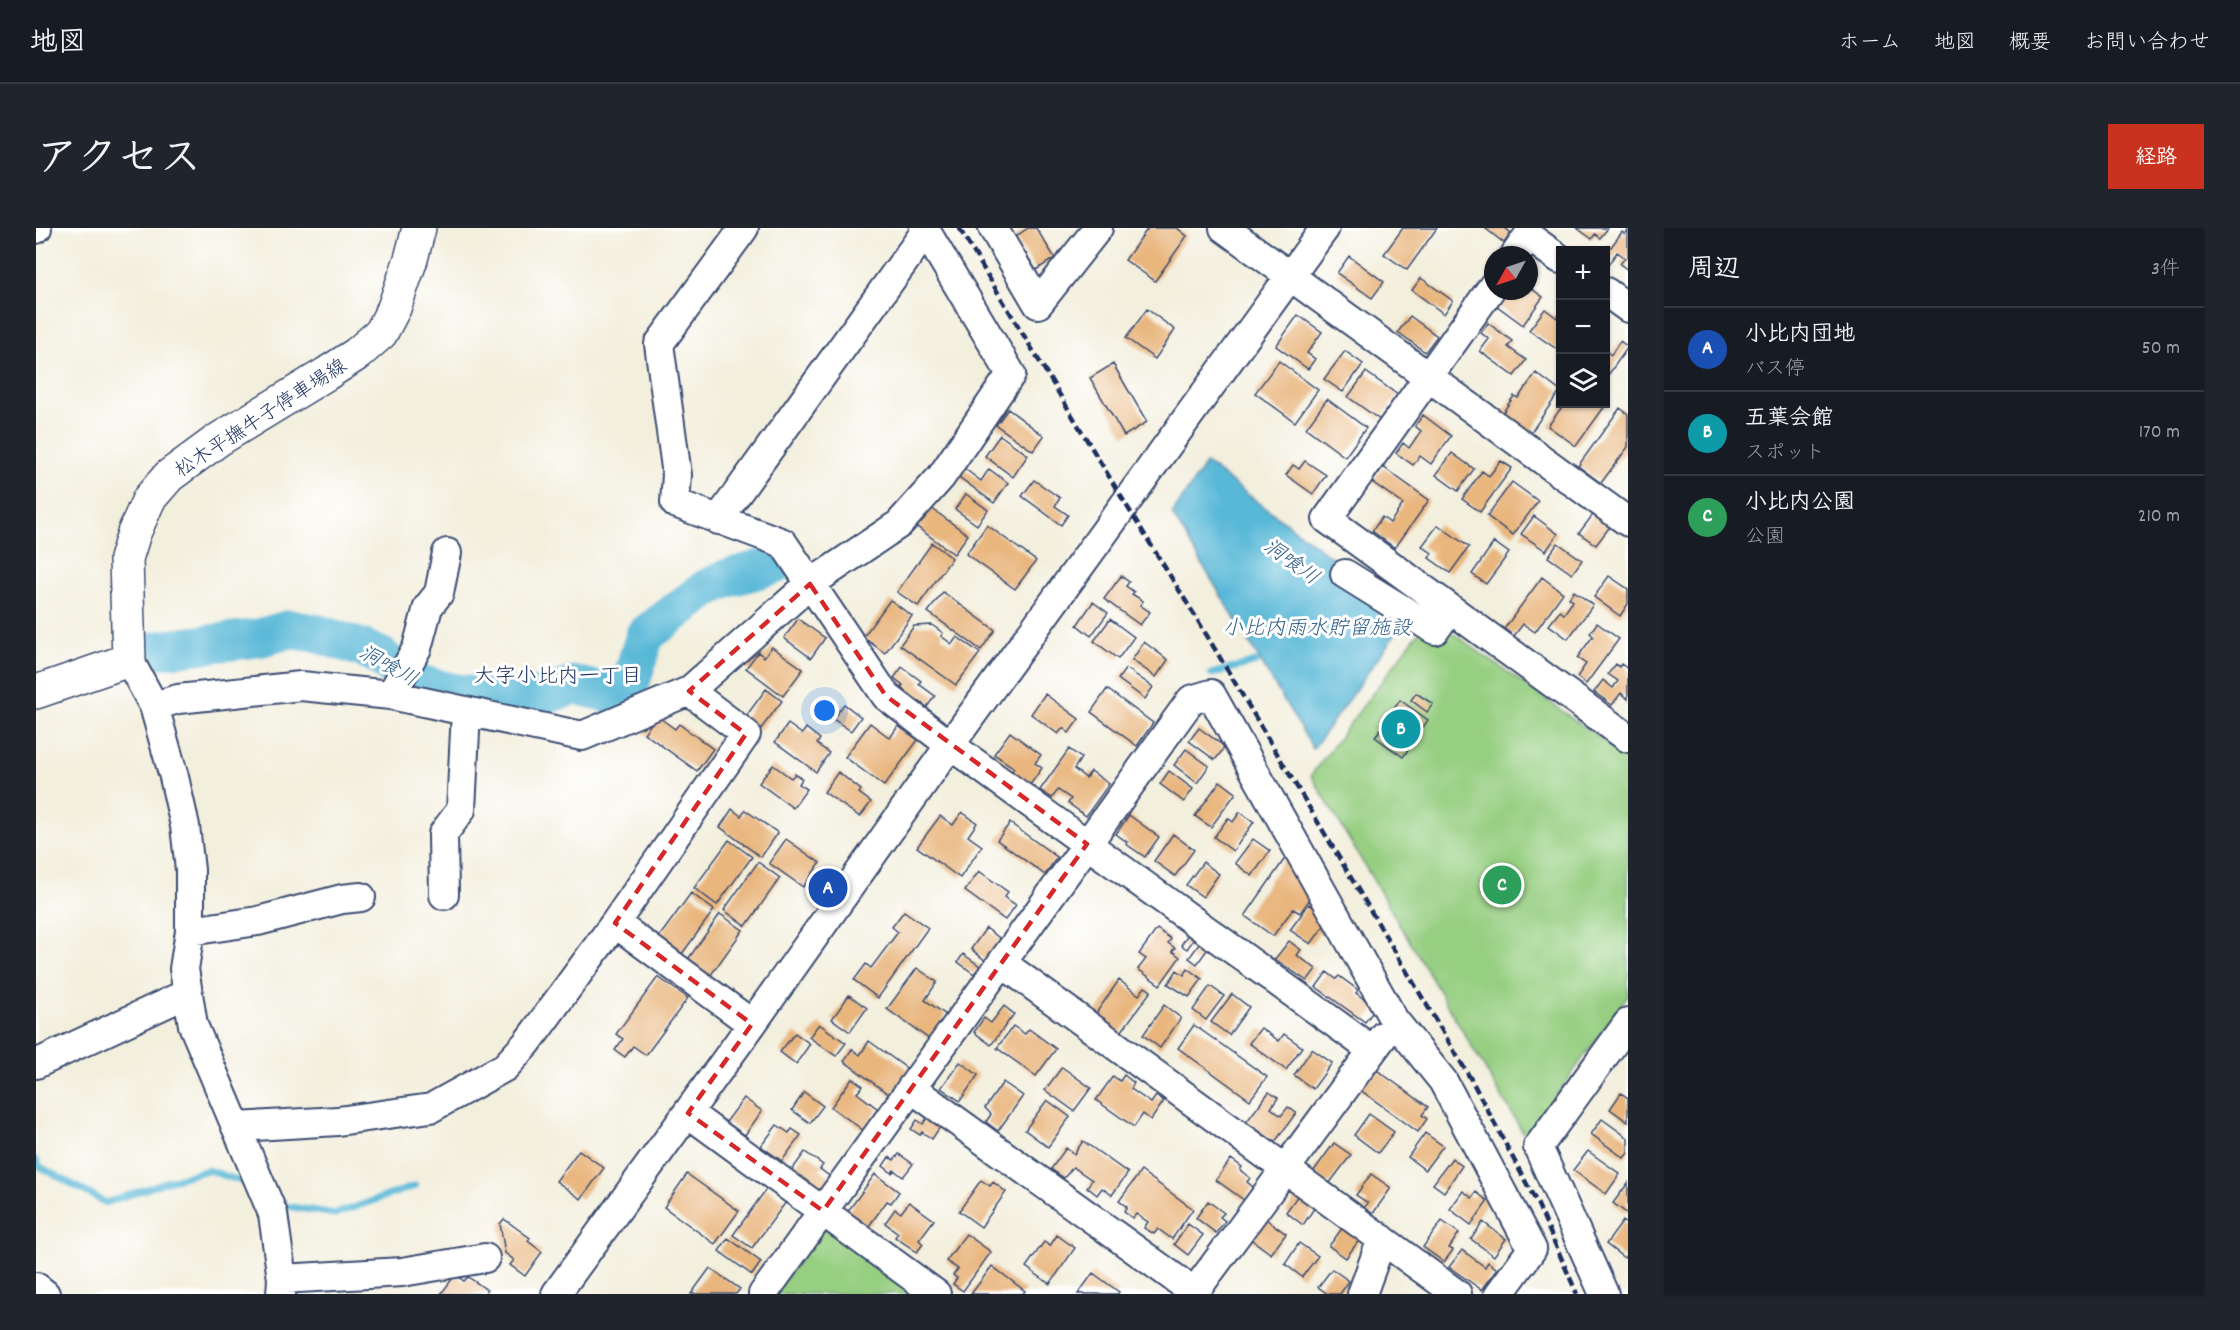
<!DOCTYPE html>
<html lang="ja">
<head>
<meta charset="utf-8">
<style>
	body { margin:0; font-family:Dekko,"Klee One",sans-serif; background:#20242c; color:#f1f3f6 }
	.controls { position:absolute; right:18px; top:18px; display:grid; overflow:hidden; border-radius:0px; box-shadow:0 2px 4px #0004 }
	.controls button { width:54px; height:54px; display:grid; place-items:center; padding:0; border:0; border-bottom:2px solid #363941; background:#171b24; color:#f1f3f6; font:30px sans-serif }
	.compass { position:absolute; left:1448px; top:18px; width:54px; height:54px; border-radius:50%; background:#171b24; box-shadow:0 2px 4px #0004; rotate:230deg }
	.you { position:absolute; left:789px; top:483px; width:21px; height:21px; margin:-15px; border:4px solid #fff; border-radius:50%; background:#1a73e8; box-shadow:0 0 0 9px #1a73e833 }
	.badge { display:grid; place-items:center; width:39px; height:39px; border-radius:50%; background:#c8321e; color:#fff; font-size:20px; font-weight:700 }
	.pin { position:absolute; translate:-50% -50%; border:3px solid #fff; box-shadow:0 2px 6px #0006 }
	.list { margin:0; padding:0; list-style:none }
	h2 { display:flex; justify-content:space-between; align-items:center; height:78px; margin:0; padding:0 24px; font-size:26px }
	h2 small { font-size:20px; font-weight:400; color:#9ea1a6 }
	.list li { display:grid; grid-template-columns:39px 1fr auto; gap:18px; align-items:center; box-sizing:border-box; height:84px; padding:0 24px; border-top:2px solid #363941 }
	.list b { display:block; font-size:22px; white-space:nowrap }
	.list p { margin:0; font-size:20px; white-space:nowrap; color:#9ea1a6 }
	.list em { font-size:20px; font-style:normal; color:#9ea1a6 }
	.icon { flex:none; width:33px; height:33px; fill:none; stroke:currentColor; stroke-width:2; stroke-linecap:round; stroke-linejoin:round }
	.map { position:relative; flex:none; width:1592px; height:1066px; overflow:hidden; border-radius:0px }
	header { display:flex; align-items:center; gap:36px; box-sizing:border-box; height:84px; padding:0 30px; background:#171b24; border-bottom:2px solid #363941 }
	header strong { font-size:28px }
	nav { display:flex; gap:33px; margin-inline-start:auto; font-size:21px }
	.intro { display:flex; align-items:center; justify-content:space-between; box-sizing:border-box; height:144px; padding:0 36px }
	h1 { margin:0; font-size:42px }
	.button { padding:15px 27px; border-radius:0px; background:#c8321e; color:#fff; font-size:21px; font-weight:700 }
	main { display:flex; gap:36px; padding:0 36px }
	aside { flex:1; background:#171b24; border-radius:0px; box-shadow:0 2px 4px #0004 }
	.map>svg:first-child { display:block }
</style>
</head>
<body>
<header>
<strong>地図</strong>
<nav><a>ホーム</a><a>地図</a><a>概要</a><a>お問い合わせ</a></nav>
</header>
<div class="intro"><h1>アクセス</h1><a class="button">経路</a></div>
<main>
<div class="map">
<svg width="1592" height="1066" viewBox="0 0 1592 1066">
	<rect width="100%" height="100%" fill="#fff"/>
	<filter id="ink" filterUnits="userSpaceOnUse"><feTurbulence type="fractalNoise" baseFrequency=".0167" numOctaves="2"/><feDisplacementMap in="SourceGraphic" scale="12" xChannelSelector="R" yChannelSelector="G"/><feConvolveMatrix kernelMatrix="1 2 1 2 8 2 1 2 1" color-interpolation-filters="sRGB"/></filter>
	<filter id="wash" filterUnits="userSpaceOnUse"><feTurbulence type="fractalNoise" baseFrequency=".008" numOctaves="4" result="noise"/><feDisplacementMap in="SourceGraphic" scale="24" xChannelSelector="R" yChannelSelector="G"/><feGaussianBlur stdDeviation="1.35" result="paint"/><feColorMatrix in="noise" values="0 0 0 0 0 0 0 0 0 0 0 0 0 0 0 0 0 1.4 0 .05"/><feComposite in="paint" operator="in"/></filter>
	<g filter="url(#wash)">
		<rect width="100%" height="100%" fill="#f3efdd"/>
		<path fill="#97cf82" stroke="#597f70" stroke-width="1.5" d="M1394 389 1592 530V767L1490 910 1275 547Z
			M794 1000 885 1066H738L785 1002Z"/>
		<path fill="#59b8d7" stroke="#3a749a" stroke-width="1.5" d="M1170 235 1373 387 1277 521 1136 286Z"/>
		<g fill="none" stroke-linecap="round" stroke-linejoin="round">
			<path stroke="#59b8d7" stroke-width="7" d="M1175 446 1220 434
				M0 932 3 938 70 975 132 953 172 942 207 954
				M250 978 299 986 379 958"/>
			<path stroke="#59b8d7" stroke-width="39" d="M112 423 223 410 254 401 283 406 326 420 346 429 371 453 415 464 455 471 480 472 511 467 539 457 572 465 582 473 590 470 609 407 671 360 692 350 739 337"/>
		</g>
		<g id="blocks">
			<path fill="#e9b67e" d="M992 0H1000L1019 30 1000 42 979 9Z
				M1112 0H1141L1151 8 1119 53 1089 32Z
				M1367 0H1401L1371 42 1348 26Z
				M1449 0H1469L1475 5 1468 15Z
				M1541 0H1572L1564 10 1559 6 1556 11Z
				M1592 2V42L1584 36 1589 30 1581 24 1570 40 1568 22 1572 17 1575 19 1586 4 1589 6Z
				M1313 28 1348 54 1336 70 1301 45Z
				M1493 43 1501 49 1493 59 1507 69 1487 97 1460 77 1470 63H1493Z
				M1385 50 1417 73 1408 86 1376 62Z
				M1111 81 1139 102 1119 131 1090 110Z
				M1509 81 1521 90 1524 85V118L1522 122 1493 102Z
				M1262 87 1286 104 1271 125 1279 131 1272 141 1240 118Z
				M1374 88 1401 108 1389 124 1362 104Z
				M1452 95 1476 113 1472 119 1490 132 1478 148 1444 123 1453 111 1445 105Z
				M1584 113 1592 119 1570 150V123L1575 127Z
				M1309 123 1327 136 1307 164 1288 151Z
				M1243 133 1282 162 1259 194 1219 165Z
				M1077 136 1111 194 1088 208 1054 150Z
				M1330 144 1362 167 1344 192 1312 169Z
				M1500 145 1524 163 1493 207 1465 187 1478 168 1482 170Z
				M1291 171 1330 200 1309 229 1270 200Z
				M1528 176H1565L1569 178 1540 218 1512 198Z
				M1584 180 1592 186V219L1565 255 1542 238Z
				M972 181 1008 208 997 223 960 197Z
				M1387 187 1415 208 1395 236 1384 228 1377 237 1360 225 1367 215 1373 220 1385 203 1379 198Z
				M964 207 992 227 977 249 949 228Z
				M1416 225 1438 241 1422 263 1400 247Z
				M1269 233 1290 247 1277 266 1250 247 1257 237 1263 241Z
				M1465 233 1476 240 1444 284 1426 271 1446 243 1453 248Z
				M925 238 945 253 953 241 972 255 958 275 919 246Z
				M1347 239 1393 272 1359 320 1336 303 1346 289 1354 295 1367 276 1336 254Z
				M998 252 1024 270 1019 278 1032 287 1025 297 986 268Z
				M1476 254 1502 273 1477 307 1451 288Z
				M930 266 952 282 941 297 919 281Z
				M895 280 932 307 918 326 881 299Z
				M1559 284 1576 296 1560 317 1543 305Z
				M1498 288 1522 306 1510 323 1485 306Z
				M951 297 1000 333 979 361 930 326Z
				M1402 297 1433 319 1414 345 1393 330 1396 325 1386 318Z
				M1458 314 1473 325 1450 356 1436 346Z
				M896 315 916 330 882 378 861 364Z
				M1522 315 1546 332 1536 346 1512 329Z
				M1085 348 1093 354 1090 358 1098 364 1096 366 1107 373 1104 377 1114 384 1104 397 1068 371Z
				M1573 348 1592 361V376L1584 388 1558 369Z
				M1506 349 1527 365 1499 404 1487 396 1478 408 1468 401Z
				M1538 363 1557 377 1532 411 1513 397 1524 383 1528 386 1537 373 1533 370Z
				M907 364 959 402 945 422 892 384Z
				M854 372 876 388 849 425 827 409Z
				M1057 374 1072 385 1055 408 1041 397Z
				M762 391 789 410 775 430 748 410Z
				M1074 391 1098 409 1082 431 1058 413Z
				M1561 395 1583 411 1550 456 1541 449 1550 436 1541 430 1557 408 1554 405Z
				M896 397 907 405 905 408 916 416 921 409 944 425 920 457 864 417 878 398Z
				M1108 414 1132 432 1120 449 1096 432Z
				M736 419 767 441 747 468 710 440 722 424 728 429Z
				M1580 436 1583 439 1585 436 1592 441V471L1585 465 1576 477 1558 464 1567 452 1577 460 1582 453 1572 446Z
				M866 439 885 453 883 456 899 468 891 479 865 460 867 457 858 450Z
				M1090 440 1117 459 1109 471 1082 451Z
				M730 461 746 473 724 502 708 491Z
				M1071 461 1117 495 1101 518 1055 484Z
				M1380 465 1397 476 1391 484 1375 472Z
				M1009 466 1043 491 1033 505 1027 500 1022 506 995 486Z
				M1364 472 1392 492 1367 529 1339 509Z
				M808 476 825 489 815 503 797 491Z
				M621 488 639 501 643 496 677 521 661 543 608 505Z
				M834 495 854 510 862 498 882 512 848 558 809 529Z
				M752 496 766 506 770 500 784 511 781 516 793 525 780 544 739 514Z
				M1163 500 1189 519 1179 532 1153 513Z
				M974 504 1005 527 999 535 1006 540 994 557 975 544 978 540 958 526Z
				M1033 521 1045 530 1038 541 1050 550 1055 543 1073 556 1050 588 1032 575 1035 571 1022 562 1016 570 1004 562Z
				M1150 521 1173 538 1161 555 1138 537Z
				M737 537 755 550 759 546 766 551 763 556 771 561 757 580 723 555Z
				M1133 543 1157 561 1148 574 1124 556Z
				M802 544 825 562 823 565 835 574 824 589 788 564Z
				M1184 553 1200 565 1175 599 1159 588Z
				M696 581 705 588 709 582 742 605 725 629 684 599Z
				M926 584 941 595 932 608 946 618 924 650 881 619 904 588 917 597Z
				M1204 584 1218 594 1197 623 1178 609 1192 590 1197 594Z
				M1093 587 1123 609 1109 629 1090 616 1091 614 1080 606Z
				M974 595 1021 629 1009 647 961 612Z
				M1137 606 1158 622 1139 648 1118 633Z
				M750 611 784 635 767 659 733 635Z
				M1217 611 1234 623 1216 648 1199 635Z
				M693 612 716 629 681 677 658 660Z
				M1250 629 1274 671 1264 685 1257 681 1237 708 1209 688Z
				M722 634 744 650 710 698 688 682Z
				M1167 634 1183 646 1167 669 1150 657Z
				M943 643 972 664 968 669 980 677 969 692 929 663Z
				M655 665 678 682 643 730 620 713Z
				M1273 676 1293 691 1275 716 1254 702Z
				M868 683 892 700 842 770 818 752 830 736 835 740 862 704 856 699Z
				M684 686 707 702 672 751 650 734Z
				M950 700 966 712 950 733 935 721Z
				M1121 701 1135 711 1132 715 1139 720 1136 723 1144 729 1124 757 1102 741 1110 731 1103 726Z
				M1152 706 1158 711 1151 721 1145 717Z
				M1253 713 1265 722 1261 727 1280 741 1271 753 1239 731Z
				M1163 716 1171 722 1161 736 1153 730Z
				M927 726 944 738 938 746 922 734Z
				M881 740 901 754 889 772 910 787 893 811 851 781Z
				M1152 741 1166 751 1153 769 1132 756 1141 742 1148 747Z
				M1291 744 1300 751 1303 748 1322 762 1320 765 1340 780 1329 794 1280 759Z
				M622 749 652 770 610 827 597 818 589 829 579 822 587 811 580 806Z
				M1083 752 1103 767 1109 759 1115 763 1083 807 1058 788Z
				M1174 758 1188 768 1170 792 1157 782Z
				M1196 766 1213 779 1193 807 1175 794Z
				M813 767 831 780 814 804 796 791Z
				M1128 777 1145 790 1124 820 1107 807Z
				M968 778 978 786 955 817 938 804 948 790 955 795Z
				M783 796 810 815 800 828 773 809Z
				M1158 797 1231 849 1214 872 1142 820Z
				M977 798 989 806 993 801 1020 821 1000 848 961 820Z
				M1225 800 1243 813 1248 806 1266 819 1250 842 1213 815Z
				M759 805 774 816 760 836 744 824Z
				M833 813 873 842 855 868 808 833 816 821 824 827Z
				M1276 821 1296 835 1277 861 1258 847Z
				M924 834 942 847 924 873 905 860Z
				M1026 839 1055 860 1038 883 1009 862Z
				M1341 842 1392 879 1386 887 1391 891 1382 904 1323 861 1333 849 1335 851Z
				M1088 847 1098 855 1095 861 1115 875 1120 868 1128 873 1115 892 1107 886 1098 899 1060 872 1077 848 1084 853Z
				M816 850 827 858 821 865 842 881 827 902 795 879Z
				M967 854 987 868 962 903 950 894 955 886 949 880Z
				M768 864 787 878 774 895 756 882Z
				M1233 864 1242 870 1235 880 1245 888 1252 879 1260 885 1239 914 1220 901 1218 904 1208 897Z
				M1585 865 1592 870V894L1574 881Z
				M708 870 726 883 709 907 690 894Z
				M1011 872 1034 889 1012 919 989 902Z
				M1333 886 1358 904 1342 925 1318 907Z
				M891 890 904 899 896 911 886 904 884 907 875 901 881 892 887 896Z
				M1566 891 1592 910V925L1588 930 1555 906Z
				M741 897 753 905 756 901 765 907 746 933 725 918Z
				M1389 905 1407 918 1389 942 1372 929Z
				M1047 913 1092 945 1076 967 1066 960 1061 967 1051 959 1056 952 1037 939 1028 950 1015 941 1030 920 1038 926Z
				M1298 915 1315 927 1293 956 1277 944Z
				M543 922 568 940 545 971 520 953Z
				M1552 923 1584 946 1570 966 1537 942Z
				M769 924 787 937 784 941 796 950 786 963 778 964 753 946Z
				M863 926 877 936 867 949 858 942 856 945 847 938 853 929 858 932Z
				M1416 930 1426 938 1408 964 1397 956Z
				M1195 931 1206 939 1204 942 1214 950 1211 954 1217 959 1208 972 1180 952Z
				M1105 943 1157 981 1136 1011 1122 1001 1118 1006 1108 1000 1112 994 1100 986 1097 990 1088 984 1091 979 1083 973Z
				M651 946 703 983 679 1016 628 979Z
				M839 946 863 964 855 975 851 973 833 998 812 983Z
				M1335 946 1355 960 1336 987 1327 981 1332 975 1320 967Z
				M945 952 954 958 957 954 970 964 945 999 923 983Z
				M1592 955V986L1577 975Z
				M731 960 750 974 716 1020 697 1007Z
				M1427 963 1436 970 1440 964 1452 973 1435 997 1414 981Z
				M1262 967 1279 979 1267 997 1250 984Z
				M1172 973 1188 985 1184 989 1189 993 1180 1005 1160 990Z
				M873 974 898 992 883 1012 887 1016 881 1024 859 1009 862 1005 849 995 859 981 865 985Z
				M468 991 494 1010 492 1013 506 1024 489 1048 474 1037 478 1032 469 1025 464 996Z
				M1230 991 1250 1006 1235 1026 1215 1011Z
				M1406 993 1423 1005 1413 1020 1417 1022 1408 1034 1387 1019Z
				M1587 993 1592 997V1024L1588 1030 1570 1016Z
				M1447 994 1470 1011 1458 1028 1435 1011Z
				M1152 996 1167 1007 1152 1027 1138 1016Z
				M1307 999 1324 1011 1310 1030 1293 1018Z
				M930 1006 955 1024 927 1063 917 1056 921 1050 917 1047 922 1041 910 1033Z
				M1021 1007 1039 1020 1014 1056 990 1039 1008 1014 1014 1018Z
				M692 1010 725 1034 716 1047 683 1023Z
				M1263 1015 1282 1028 1266 1049 1249 1036Z
				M1426 1022 1449 1039 1452 1034 1461 1041 1446 1062 1413 1039Z
				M956 1038 989 1063 987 1066H935Z
				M674 1040 704 1061 700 1066H655Z
				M1296 1041 1313 1053 1304 1066H1292L1282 1059Z
				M1057 1045 1083 1064 1082 1066H1042Z
				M419 1047 428 1053 432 1049 451 1062 448 1066H405Z"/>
		</g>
	</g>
	<g filter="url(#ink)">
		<use href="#blocks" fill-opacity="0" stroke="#3b4c71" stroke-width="1.5"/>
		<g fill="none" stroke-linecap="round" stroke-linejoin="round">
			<g stroke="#3b4c71" stroke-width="32">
				<path id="minor" d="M708 0 623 116 641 247 639 275 747 315 850 468 914 517 1336 822
					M957 0 1002 76 1062 0
					M1188 0 1592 294
					M0 1 1 0
					M1479 27 1492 8 1524 31
					M1457 58 1291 291 1592 510
					M1570 64 1592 80
					M682 292 890 3
					M1309 346 1399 402 1414 381
					M93 432 118 478 138 549 149 598 154 642V703L148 741 157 797 237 986 246 1051 245 1066
					M355 467 381 420 392 379 403 365 411 325
					M118 478 142 471 265 458 355 467 546 508 653 463 774 356 863 296 905 249 975 146 888 0
					M408 667 407 606 425 582 430 484
					M579 695 716 796
					M154 703 222 693 306 671 325 669
					M966 735 1421 1066
					M0 836 150 766
					M875 860 1158 1064
					M652 885 900 1066
					M200 899 302 893 395 880 469 839 491 815 579 695 710 506 653 463
					M246 1051 366 1044 449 1030
					M0 1059 9 1066
					M520 1066 716 796 914 517 1289 0
					M727 1066 1155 472 1175 466 1358 792 1407 853 1496 1021 1463 1066
					M1157 1066 1348 807
					M1326 1066 1346 1011
					M1568 1066 1502 919 1592 795"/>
			</g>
			<g stroke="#3b4c71" stroke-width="36">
				<path id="major" d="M0 464 93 432 90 331 98 305 113 271 133 248 182 212 290 146 321 126 345 105 358 80 375 31 383 0"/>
			</g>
			<use href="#minor" stroke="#fff" stroke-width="28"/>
			<use href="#major" stroke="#fff" stroke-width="33"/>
			<path stroke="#1b2f5e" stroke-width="4.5" stroke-dasharray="9 4.5" stroke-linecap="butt" d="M923 0 1089 275 1161 391 1436 853 1502 977 1541 1066"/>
		</g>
	</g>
	<path fill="none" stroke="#d62828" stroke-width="4.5" stroke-dasharray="12 8" stroke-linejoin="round" d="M774 356 850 468 1051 616 787 983 652 885 716 796 579 695 710 506 653 463Z"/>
	<g text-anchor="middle" stroke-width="6" stroke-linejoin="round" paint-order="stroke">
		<g font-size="20" fill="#1b2f5e" stroke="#fff">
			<text transform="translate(224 189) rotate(-33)" y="7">松木平撫牛子停車場線</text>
		</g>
		<g font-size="21" font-style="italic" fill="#315f88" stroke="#fff">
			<text transform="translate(1256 333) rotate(36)" y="7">洞喰川</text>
			<text x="1281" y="406">小比内雨水貯留施設</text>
			<text transform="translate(353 437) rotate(29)" y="7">洞喰川</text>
		</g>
		<g font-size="21" fill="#1b2f5e" stroke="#fff">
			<text x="522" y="454">大字小比内一丁目</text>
		</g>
	</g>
</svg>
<div class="controls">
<button>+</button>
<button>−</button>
<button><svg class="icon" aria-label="layers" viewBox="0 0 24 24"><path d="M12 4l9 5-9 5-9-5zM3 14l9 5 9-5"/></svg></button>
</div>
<svg class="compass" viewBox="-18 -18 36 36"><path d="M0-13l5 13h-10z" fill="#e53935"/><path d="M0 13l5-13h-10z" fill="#9ea1a6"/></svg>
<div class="you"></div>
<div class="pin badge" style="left:792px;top:660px;background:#1a4fb4">A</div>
<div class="pin badge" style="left:1365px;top:501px;background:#0f9aa8">B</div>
<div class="pin badge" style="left:1466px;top:657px;background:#2e9e5b">C</div>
</div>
<aside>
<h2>周辺<small>3件</small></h2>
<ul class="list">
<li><span class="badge" style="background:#1a4fb4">A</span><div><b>小比内団地</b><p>バス停</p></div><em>50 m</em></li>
<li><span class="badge" style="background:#0f9aa8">B</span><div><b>五葉会館</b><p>スポット</p></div><em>170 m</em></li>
<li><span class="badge" style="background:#2e9e5b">C</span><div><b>小比内公園</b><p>公園</p></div><em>210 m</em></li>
</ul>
</aside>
</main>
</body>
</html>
